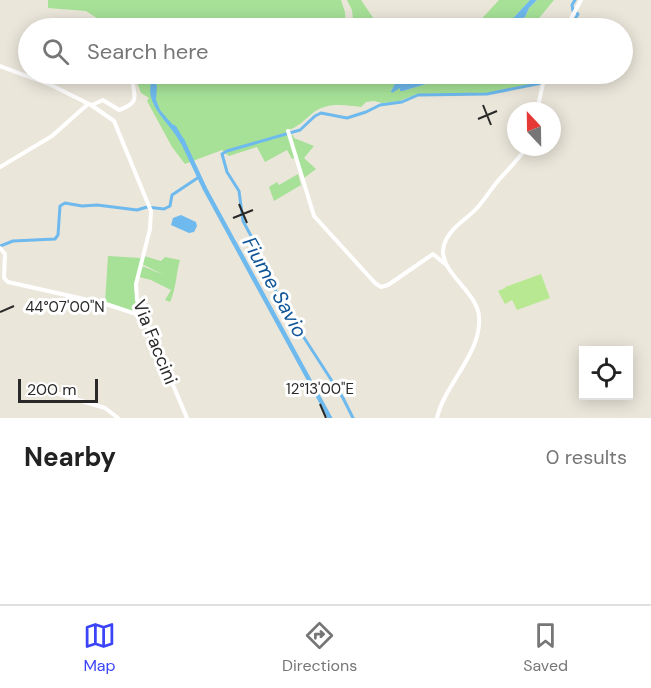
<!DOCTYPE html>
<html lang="en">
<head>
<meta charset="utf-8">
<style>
	body { margin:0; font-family:"DM Sans",sans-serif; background:#f2f2f2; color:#222 }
	.controls { position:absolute; right:18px; bottom:18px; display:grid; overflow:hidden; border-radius:0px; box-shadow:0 3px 15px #0003 }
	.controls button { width:54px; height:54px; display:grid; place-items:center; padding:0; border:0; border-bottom:2px solid #e0e0e0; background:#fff; color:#222; font:30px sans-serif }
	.compass { position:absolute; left:507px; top:102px; width:54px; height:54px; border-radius:50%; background:#fff; box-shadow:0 3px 15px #0003; rotate:338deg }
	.scale { position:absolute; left:18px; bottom:15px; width:80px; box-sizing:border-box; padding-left:6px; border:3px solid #292929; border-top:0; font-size:16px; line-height:21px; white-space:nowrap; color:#292929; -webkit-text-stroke:4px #fff; paint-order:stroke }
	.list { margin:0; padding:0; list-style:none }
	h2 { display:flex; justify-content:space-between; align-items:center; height:78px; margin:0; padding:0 24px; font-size:26px }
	h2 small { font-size:20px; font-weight:400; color:#767676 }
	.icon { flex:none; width:33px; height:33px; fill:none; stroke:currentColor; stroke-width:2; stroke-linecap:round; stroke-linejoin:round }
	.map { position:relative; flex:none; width:651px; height:418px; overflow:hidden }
	.search { position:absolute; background:#fff; box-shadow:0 3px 15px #0003; left:18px; right:18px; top:18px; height:66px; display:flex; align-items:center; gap:15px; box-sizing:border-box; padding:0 21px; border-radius:33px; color:#767676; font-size:22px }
	.sheet { height:186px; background:#fff }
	nav { display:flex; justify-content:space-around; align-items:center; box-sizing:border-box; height:84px; border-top:2px solid #e0e0e0; background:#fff; font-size:16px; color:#767676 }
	nav a { display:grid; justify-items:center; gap:3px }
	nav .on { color:#3b44f8 }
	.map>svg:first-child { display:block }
</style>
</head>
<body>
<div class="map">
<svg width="651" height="418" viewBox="0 0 651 418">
	<rect width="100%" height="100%" fill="#ebe6da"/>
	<path fill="#a6e197" d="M48 0H341L345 12 346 28H115L114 23 106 24 86 11 48 8Z
		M347 0H361L380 28H354L352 10Z
		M499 0H530L504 28H473Z
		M537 0H554L531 28H511L518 20 525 17 529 8Z
		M134 74H385L396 84 391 90 402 87 403 91 459 74H544L542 80 535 83 486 93 417 94 400 101 382 103 374 101 366 102 361 107C347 105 327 102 314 112 304 120 299 127 286 131L288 136 293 135 294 138 314 146 304 158 316 169 304 178 296 157 292 159 287 150 265 162 257 147 229 156 222 150 185 164 172 147 147 101 149 98 141 93Z
		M389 74H445L422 80 400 83Z
		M298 174 301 185 274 201 269 187 277 182 279 185Z
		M108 256 141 258 134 287 139 313 105 303Z
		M144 256 161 261 165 257 180 260C176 274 176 290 170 302L165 300 171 290 151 280 139 277 142 266 164 275 142 264Z"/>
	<path fill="#b8e992" d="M541 274 550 298 517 310 512 300 505 304 498 291 505 288 506 289 505 287Z"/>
	<path fill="#6eb9ed" d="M530 0H537L529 8 525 17 518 20 511 28H504Z
		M147 74H151L157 86 156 100 160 110 172 124 176 126 186 143 181 144C172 124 145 107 151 83Z
		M385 74H389L400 83 422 80 445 74H459L403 91H400V88L392 93 391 91 395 84Z
		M181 215 196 222 197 226 194 232 189 233 171 225 173 218Z"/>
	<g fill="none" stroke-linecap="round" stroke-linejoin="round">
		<path stroke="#6eb9ed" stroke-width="3" d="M570 28 578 14 573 11 572 5 575 0
			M0 246 13 241 55 239 58 235 60 206 65 203 82 206 97 205 137 210 147 207 164 209 170 206 172 195 199 177
			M353 418 343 398 290 316 262 267 257 247 243 221 239 191 227 172 222 154 227 151 300 130 315 116 321 113 347 118 366 112 380 105 402 102 418 95 487 94 547 82 549 74"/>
		<path stroke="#6eb9ed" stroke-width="4.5" d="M182 140 205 189 330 418"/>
		<path stroke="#fff" stroke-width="4" d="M566 28 581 0
			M0 66 51 85 91 105 114 121 151 211 150 229 136 284 137 300 187 418
			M92 105 103 100 119 110C145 101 130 93 133 74
			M537 111 545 74
			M288 131 314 216 375 283 381 287 388 285 433 254 445 264
			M0 167 52 136 88 104
			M0 248 5 254 4 278 8 282 106 304 142 316
			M36 387 105 408 118 418
			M437 418C444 385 482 353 479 317 478 291 436 271 444 245 449 228 466 220 477 208 484 200 490 191 497 182 506 171 519 160 526 147"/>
	</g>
	<path fill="none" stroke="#292929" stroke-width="2" d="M483 105 491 125M478 119 497 111M239 204 247 223M233 218 253 210M0 312 14 306M320 404 326 418"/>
	<g text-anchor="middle" stroke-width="6" stroke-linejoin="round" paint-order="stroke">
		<g font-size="18" fill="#292929" stroke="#fff">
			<text transform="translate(155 342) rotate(68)" y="6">Via Faccini</text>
		</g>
		<g font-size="20" font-style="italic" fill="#0f5597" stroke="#fff">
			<text transform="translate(275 287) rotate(61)" y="7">Fiume Savio</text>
		</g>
	</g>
	<g font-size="15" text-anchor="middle" fill="#292929" stroke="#fff" stroke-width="6" stroke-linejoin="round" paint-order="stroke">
		<text x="65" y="312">44°07'00"N</text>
		<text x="320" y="394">12°13'00"E</text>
	</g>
</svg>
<div class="controls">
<button><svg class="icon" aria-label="locate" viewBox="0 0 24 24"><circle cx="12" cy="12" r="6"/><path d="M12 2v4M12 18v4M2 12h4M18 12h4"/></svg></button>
</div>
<svg class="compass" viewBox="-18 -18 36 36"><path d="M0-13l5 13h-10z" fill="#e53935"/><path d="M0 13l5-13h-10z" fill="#767676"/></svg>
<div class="scale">200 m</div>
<div class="search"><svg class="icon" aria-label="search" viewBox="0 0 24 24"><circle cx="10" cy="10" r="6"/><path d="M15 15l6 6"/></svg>Search here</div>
</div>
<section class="sheet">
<h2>Nearby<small>0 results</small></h2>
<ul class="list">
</ul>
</section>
<nav>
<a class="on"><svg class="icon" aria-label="map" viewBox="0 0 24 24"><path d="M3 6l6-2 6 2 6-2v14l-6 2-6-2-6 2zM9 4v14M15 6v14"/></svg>Map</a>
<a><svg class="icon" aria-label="directions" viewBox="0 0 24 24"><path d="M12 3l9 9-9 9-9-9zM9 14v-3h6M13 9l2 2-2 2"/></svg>Directions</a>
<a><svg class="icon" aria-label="saved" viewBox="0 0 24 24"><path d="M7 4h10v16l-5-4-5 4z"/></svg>Saved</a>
</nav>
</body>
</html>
